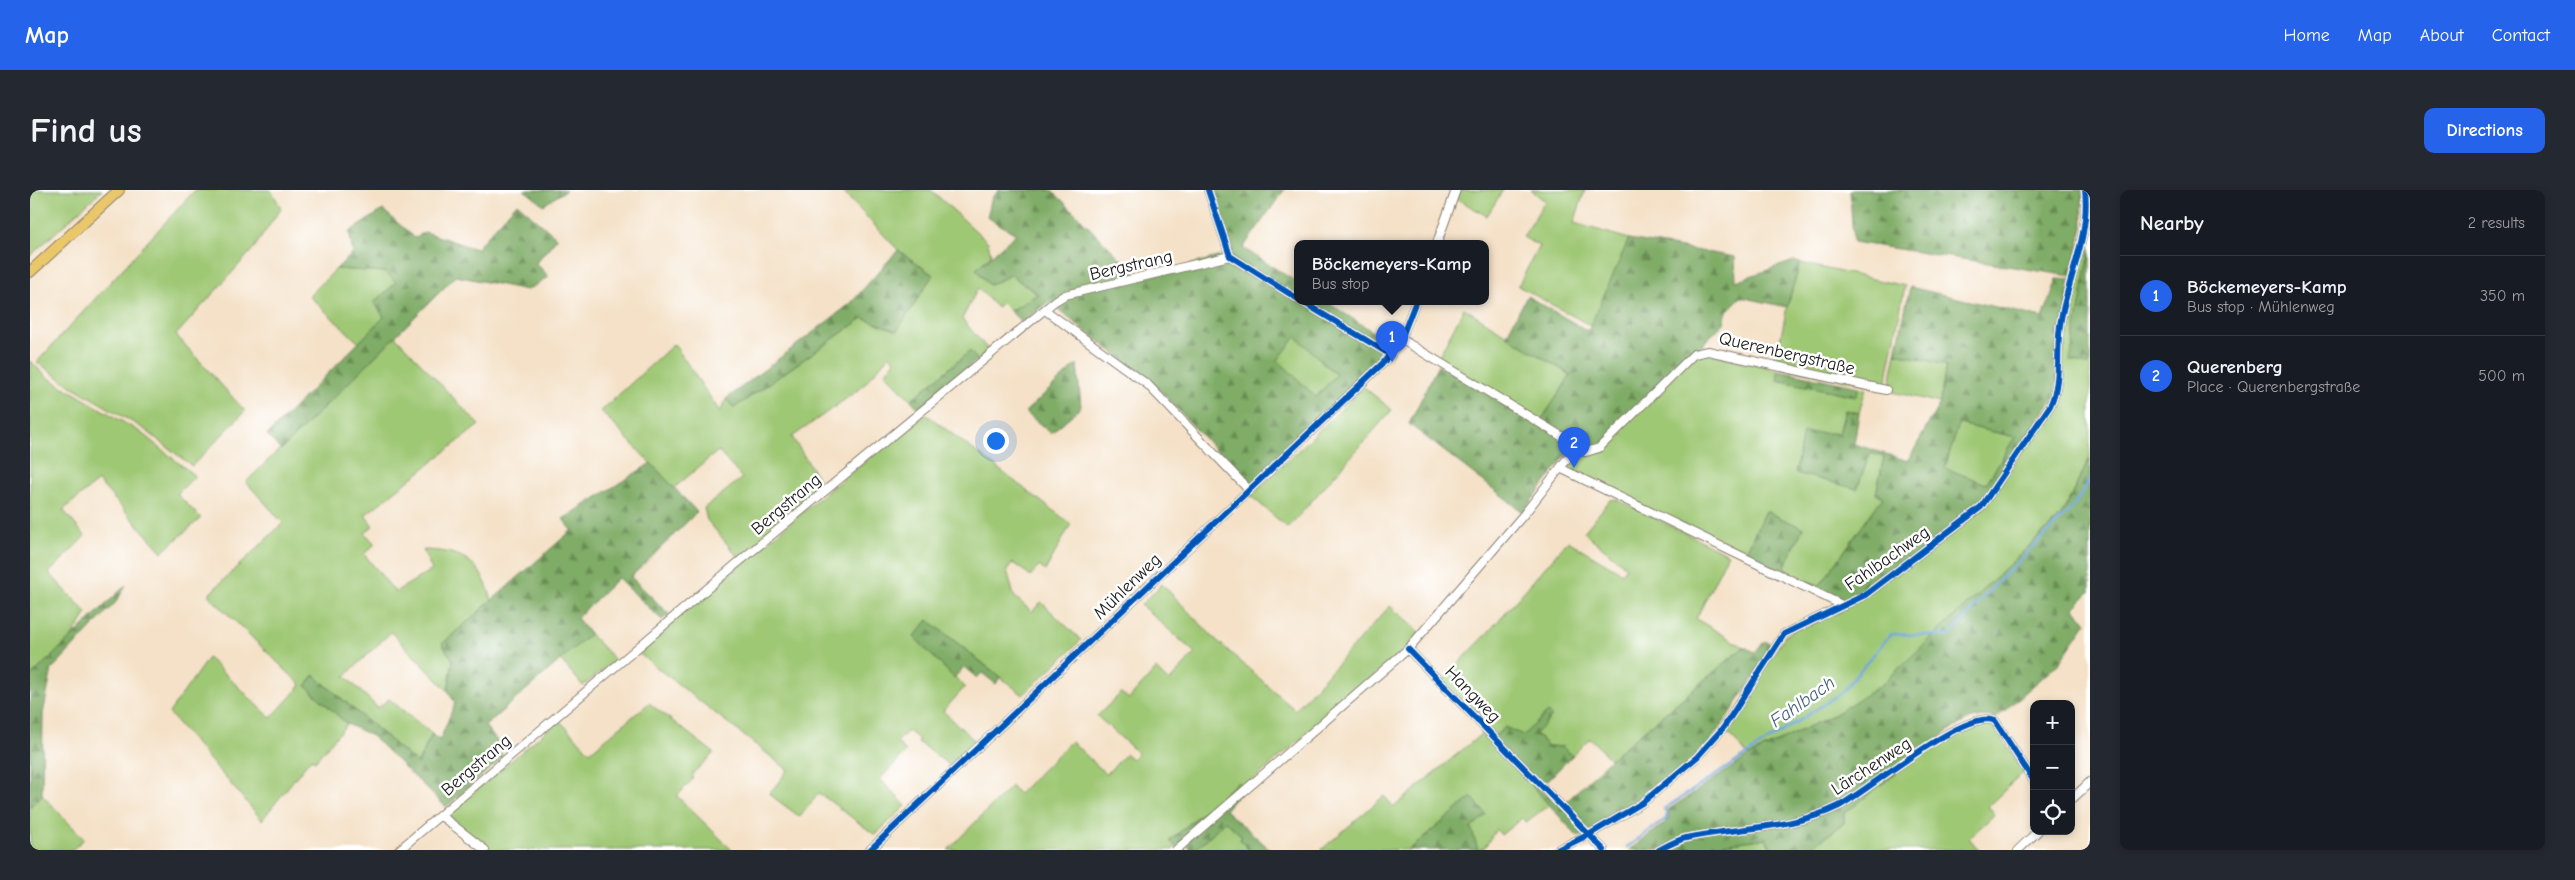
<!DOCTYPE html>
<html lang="en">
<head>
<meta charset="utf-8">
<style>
	body { margin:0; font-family:"Comic Neue",sans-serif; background:#242831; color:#f1f3f6 }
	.controls { position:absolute; right:15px; bottom:15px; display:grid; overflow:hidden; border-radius:10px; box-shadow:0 2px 8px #0003 }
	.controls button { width:45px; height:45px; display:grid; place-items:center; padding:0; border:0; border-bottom:1px solid #363941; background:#171b24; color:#f1f3f6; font:25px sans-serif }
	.you { position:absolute; left:965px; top:250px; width:18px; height:18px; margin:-12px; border:4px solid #fff; border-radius:50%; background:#1a73e8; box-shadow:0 0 0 8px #1a73e833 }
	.badge { display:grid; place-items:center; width:32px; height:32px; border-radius:50%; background:#2563eb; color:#fff; font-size:16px; font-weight:700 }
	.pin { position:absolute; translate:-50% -41px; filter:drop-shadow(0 1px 2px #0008) }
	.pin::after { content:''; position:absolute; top:26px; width:18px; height:15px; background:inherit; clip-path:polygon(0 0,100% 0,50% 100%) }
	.popup { position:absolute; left:1264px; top:50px; width:195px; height:65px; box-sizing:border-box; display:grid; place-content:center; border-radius:10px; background:#171b24; filter:drop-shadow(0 1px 4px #0005); font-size:16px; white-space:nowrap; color:#9ea1a6 }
	.popup b { font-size:19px; color:#f1f3f6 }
	.popup::after { content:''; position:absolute; left:50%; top:100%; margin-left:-10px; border:10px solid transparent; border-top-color:#171b24 }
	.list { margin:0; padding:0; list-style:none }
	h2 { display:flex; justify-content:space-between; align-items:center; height:65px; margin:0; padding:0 20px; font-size:21px }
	h2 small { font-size:16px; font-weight:400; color:#9ea1a6 }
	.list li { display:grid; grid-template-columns:32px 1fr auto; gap:15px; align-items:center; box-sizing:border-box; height:80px; padding:0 20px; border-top:1px solid #363941 }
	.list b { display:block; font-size:19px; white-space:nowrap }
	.list p { margin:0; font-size:16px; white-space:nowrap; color:#9ea1a6 }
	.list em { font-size:16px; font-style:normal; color:#9ea1a6 }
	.icon { flex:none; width:28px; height:28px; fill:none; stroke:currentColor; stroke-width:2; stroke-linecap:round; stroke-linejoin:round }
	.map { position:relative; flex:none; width:2060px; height:660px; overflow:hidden; border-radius:10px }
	header { display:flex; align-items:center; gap:30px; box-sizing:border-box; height:70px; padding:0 25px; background:#2563eb; color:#fff }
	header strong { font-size:24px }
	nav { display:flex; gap:28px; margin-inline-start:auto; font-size:18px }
	.intro { display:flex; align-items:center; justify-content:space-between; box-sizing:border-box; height:120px; padding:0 30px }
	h1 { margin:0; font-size:35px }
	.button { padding:12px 22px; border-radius:10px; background:#2563eb; color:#fff; font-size:18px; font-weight:700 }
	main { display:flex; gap:30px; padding:0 30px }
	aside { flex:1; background:#171b24; border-radius:10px; box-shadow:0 2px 8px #0003 }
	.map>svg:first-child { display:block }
</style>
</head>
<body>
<header>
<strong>Map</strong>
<nav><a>Home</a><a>Map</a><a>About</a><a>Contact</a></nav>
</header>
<div class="intro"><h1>Find us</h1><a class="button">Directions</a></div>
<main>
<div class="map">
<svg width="2060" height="660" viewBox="0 0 2060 660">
	<defs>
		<pattern id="forest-firs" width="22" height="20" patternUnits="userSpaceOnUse" patternTransform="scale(1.25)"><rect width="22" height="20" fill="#7fac66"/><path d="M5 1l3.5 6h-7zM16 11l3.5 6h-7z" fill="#678b53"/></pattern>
	</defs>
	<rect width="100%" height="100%" fill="#fff"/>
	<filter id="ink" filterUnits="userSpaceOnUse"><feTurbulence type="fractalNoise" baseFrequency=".02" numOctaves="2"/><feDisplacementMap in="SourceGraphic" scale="10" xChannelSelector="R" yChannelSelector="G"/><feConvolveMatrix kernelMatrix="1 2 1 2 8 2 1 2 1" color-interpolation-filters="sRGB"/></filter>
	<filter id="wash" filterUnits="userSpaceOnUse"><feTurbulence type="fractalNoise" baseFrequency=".0096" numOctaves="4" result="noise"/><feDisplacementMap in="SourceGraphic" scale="20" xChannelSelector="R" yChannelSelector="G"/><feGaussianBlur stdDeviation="1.12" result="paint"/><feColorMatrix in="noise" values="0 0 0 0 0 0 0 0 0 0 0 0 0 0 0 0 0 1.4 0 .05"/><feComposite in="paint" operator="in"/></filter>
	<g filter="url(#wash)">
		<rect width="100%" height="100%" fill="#f4e1c7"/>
		<path fill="#9fc874" stroke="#5e7248" d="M0 0H72L0 66Z
			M165 0H241L251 18 224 58 146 145 215 221 162 276 114 239 38 194 7 172Z
			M811 0H901L958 52 961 65 946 79 959 95 981 85 1008 105 980 121 972 113 967 118 948 98 932 129 960 162 947 170 940 161 881 210 855 183 865 171 860 165 831 198 762 247 793 296 709 368 677 330 674 318 712 288 688 261 644 298 571 221 644 154 690 222 696 209 704 218 833 128 903 85 868 60Z
			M1431 0H1473L1457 26 1427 9Z
			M1501 0H1555L1544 33 1599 49 1561 136 1488 96 1509 56 1493 47 1515 11Z
			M2057 38 2060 40V59L2040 171 2058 175 2060 167V268L2031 326 1850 497 1803 525 1719 566 1695 540 1755 446 1954 318 2022 218 2033 130Z
			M1770 73 1875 96 1855 198 1745 175 1757 117Z
			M306 79 355 82 366 93 344 112 354 127 329 153 279 106Z
			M1434 118 1541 185 1510 232 1408 168Z
			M365 146 449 235 335 325 343 336 335 343 345 354 334 364 365 402 402 380 393 360C433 361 450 370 462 410L412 454 423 470 418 501 361 442 315 486 348 518 359 509 402 544 387 574 284 485 276 496 317 534 285 571 281 568 232 630 139 523 178 468 241 528 271 495 178 405 253 333 216 292Z
			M1266 146 1306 185 1286 207 1247 170Z
			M1678 163 1749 180 1747 190 1826 206 1829 197 1836 198 1829 223 1815 220 1809 243 1827 299 1840 263 1854 267 1846 304 1854 306 1790 395 1772 390 1754 378 1773 338 1735 321 1715 364 1537 280 1545 262 1667 165Z
			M1866 163 1916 175 1910 213 1858 201Z
			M0 171 17 187 110 242 165 286 147 304 171 328 132 362 68 291 33 320 55 346 19 383 57 423 41 448 0 487Z
			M1334 197 1362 220 1258 338 1221 306Z
			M896 224 1041 334 1015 381 1009 376 1001 386 983 373 977 380 984 406 1002 422 1011 412 1051 450 993 505 898 430 884 447 935 497 913 521 945 551 919 575 888 552 889 549 878 541 867 552 876 562 850 589 876 616 845 645 789 603 770 627 739 604 758 580 607 462 799 300Z
			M1929 233 1985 247 1956 294 1914 278Z
			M1586 309 1698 364 1666 429 1714 457 1580 569 1560 548 1542 566 1533 557 1518 556 1505 543 1521 527 1492 545 1475 538 1464 546 1412 491 1454 447 1538 351 1592 383 1596 377 1554 342 1580 310Z
			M1132 394 1183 447 1265 520 1360 416 1390 442 1377 457 1213 599 1208 592 1140 650 1146 657 1143 660H918L981 596 989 604 1041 551 1076 584 1096 564 1102 569 1108 563 1067 526 1091 503 1099 509 1126 479 1139 492 1165 463 1111 415Z
			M560 444 585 470 553 496 530 469Z
			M619 513 684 563 663 583 662 590 647 606 702 660H463L417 625 529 530 560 562Z
			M1960 530 1994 582 1958 616 1965 624 1939 648 1949 660H1778L1814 633V624L1881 571 1919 545Z
			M1456 540 1462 548 1461 550 1519 615 1496 632 1492 628 1471 645 1466 639 1455 657 1448 660 1441 638 1442 608 1379 660H1291L1354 606 1364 617Z
			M12 605 54 649 42 660H0V617Z
			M1195 631 1212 646 1210 649 1219 660H1165Z
			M1737 648 1740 658 1738 660H1653Z"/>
		<path fill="url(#forest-firs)" stroke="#4e6441" fill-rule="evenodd" d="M494 0H536L514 15Z
			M969 0H1022L1111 89 1201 63 1181 0H1254L1213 58 1268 93V111H1295L1362 154 1351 168 1220 297 1124 194 1018 112 992 133 980 121 1008 104 981 85 959 95 946 79 986 44 957 27 962 7ZM1266 147 1306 185 1286 207 1248 170Z
			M1820 0H2052L2053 37 2041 86 1823 52Z
			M487 13 527 48 506 73 519 87 497 100 426 86 251 260 237 245 354 127 344 112 366 93 355 82 306 79 323 63 319 42 353 20 385 48 395 42 446 59Z
			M1599 49 1705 67 1706 91 1764 71 1770 73 1757 117 1711 107 1697 121 1694 133 1568 257C1547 270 1525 244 1510 232L1541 185 1476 146 1497 106 1558 141Z
			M2060 59V167L2058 175 2040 171Z
			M868 60 903 85 867 141 833 128 704 218 696 209 820 114Z
			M2027 89 2040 90 2024 201 2020 213 1949 316 1834 403 1815 414 1715 364 1735 321 1773 338 1754 378 1772 390 1790 395 1853 307 1846 304 1854 267 1840 263 1827 299 1765 283 1773 243H1809L1816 220 1829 223 1824 254 1878 271 1910 213 1916 175 1866 163 1880 97 2013 128ZM1929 234 1985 247 1956 294 1915 278Z
			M940 161 947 170 889 219 881 210Z
			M1047 174 1051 217 1021 243 995 222Z
			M1408 175 1535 250 1540 260 1493 322 1379 234Z
			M1749 180 1829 197 1826 206 1747 190Z
			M2060 268V402L2044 418 2057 432 2029 473 1965 529 1958 526 1937 530 1917 542 1814 624V633L1778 660H1738L1740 658 1736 648 1653 660H1599L1638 631V620L1719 566 1803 525 1850 496 2031 326Z
			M621 273 667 322 601 387 639 424 632 430 588 388 547 428 560 444 455 536 471 556 472 568 416 617 342 546 317 534 276 496 284 485 388 574 402 544 410 550 425 513 418 501 423 470 412 454 542 340 533 329Z
			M96 395 87 411 22 479 13 524 12 605 0 617V487Z
			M898 430 970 487 966 494 952 483 947 488 934 477 924 488 884 447Z
			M1735 451 1743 456C1719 492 1697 535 1666 566 1636 596 1597 620 1561 642L1533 615 1580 569 1714 457 1725 462Z
			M1518 522 1522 527 1505 544 1518 556 1533 557 1542 566 1513 595 1558 644 1548 647 1461 550 1475 537 1493 545Z
			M1208 592 1213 599 1195 620 1241 660H1219L1210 649 1212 646 1195 631 1165 660H1161L1153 651 1146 657 1140 651Z
			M1442 607 1456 625 1441 638 1448 660H1379Z"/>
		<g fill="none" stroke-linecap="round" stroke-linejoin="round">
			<path stroke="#6da5dc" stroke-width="2.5" d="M1597 657 1636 629 1637 624 1634 619 1811 503 1861 444 1919 446 1963 397 2042 318 2060 290"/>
		</g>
	</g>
	<g filter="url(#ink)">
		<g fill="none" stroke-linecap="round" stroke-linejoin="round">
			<g stroke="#887e72" stroke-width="10">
				<path id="minor" d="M1178 0 1200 66 1268 109
					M1407 53 1426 0
					M1271 111 1361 165
					M1015 120 1118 195 1219 300
					M1542 259 1556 262 1569 258 1664 164 1678 161 1856 200
					M1532 279 1814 416
					M1378 459 1574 660
					M2041 610 2060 592
					M410 625 455 660
					M369 660 704 376 1025 111 1035 105 1200 66
					M840 660 1354 172 1371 149 1386 111
					M1146 660 1378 459 1495 323 1541 264 1542 259 1536 249 1371 149
					M1527 660 1560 644 1612 613 1667 567 1694 537 1754 444 1835 405 1951 317 2020 216C2033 188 2025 158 2031 129 2039 86 2060 45 2055 0
					M1629 660C1637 656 1647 650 1656 648 1707 637 1761 640 1809 616 1839 600 1937 517 1965 531L2004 591
					M1988 660 2008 641"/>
			</g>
			<g stroke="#887e72" stroke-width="12">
				<path id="major" d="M0 82 89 0"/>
			</g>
			<use href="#minor" stroke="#fff" stroke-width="8"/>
			<use href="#major" stroke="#eac769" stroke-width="10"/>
			<g stroke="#fff" stroke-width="9">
				<path id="cycleway" d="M1178 0 1200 66 1268 109
					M1271 111 1361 165
					M1378 459 1574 660
					M840 660 1354 172 1371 149 1386 111
					M1527 660 1560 644 1612 613 1667 567 1694 537 1754 444 1835 405 1951 317 2020 216C2033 188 2025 158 2031 129 2039 86 2060 45 2055 0
					M1629 660C1637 656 1647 650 1656 648 1707 637 1761 640 1809 616 1839 600 1937 517 1965 531L2004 591"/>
			</g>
			<use href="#cycleway" stroke="#0057b8" stroke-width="6"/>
		</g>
	</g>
	<g text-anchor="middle" stroke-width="5" stroke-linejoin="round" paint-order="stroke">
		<g font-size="18" fill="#1c1c1c" stroke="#fff">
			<text transform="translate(1101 75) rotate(-13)" y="6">Bergstrang</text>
			<text transform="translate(1757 163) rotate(13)" y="6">Querenbergstraße</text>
			<text transform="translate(756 314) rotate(-40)" y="6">Bergstrang</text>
			<text transform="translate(1857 368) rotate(-35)" y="6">Fahlbachweg</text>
			<text transform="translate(1097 396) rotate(-44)" y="6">Mühlenweg</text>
			<text transform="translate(1443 504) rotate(46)" y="6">Hangweg</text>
			<text transform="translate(446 575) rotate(-40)" y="6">Bergstrang</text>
			<text transform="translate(1841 576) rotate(-33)" y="6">Lärchenweg</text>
		</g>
		<g font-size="19" font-style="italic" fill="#44607c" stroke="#fff">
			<text transform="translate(1772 511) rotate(-35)" y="7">Fahlbach</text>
		</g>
	</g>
</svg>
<div class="controls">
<button>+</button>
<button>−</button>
<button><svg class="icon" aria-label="locate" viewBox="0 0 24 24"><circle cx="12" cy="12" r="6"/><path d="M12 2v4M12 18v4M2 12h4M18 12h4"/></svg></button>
</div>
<div class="you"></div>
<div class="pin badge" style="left:1362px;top:172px">1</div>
<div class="popup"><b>Böckemeyers-Kamp</b>Bus stop</div>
<div class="pin badge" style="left:1544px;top:278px">2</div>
</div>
<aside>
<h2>Nearby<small>2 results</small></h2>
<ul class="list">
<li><span class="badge">1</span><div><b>Böckemeyers-Kamp</b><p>Bus stop · Mühlenweg</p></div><em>350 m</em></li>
<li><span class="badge">2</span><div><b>Querenberg</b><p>Place · Querenbergstraße</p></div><em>500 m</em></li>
</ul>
</aside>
</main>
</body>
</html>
